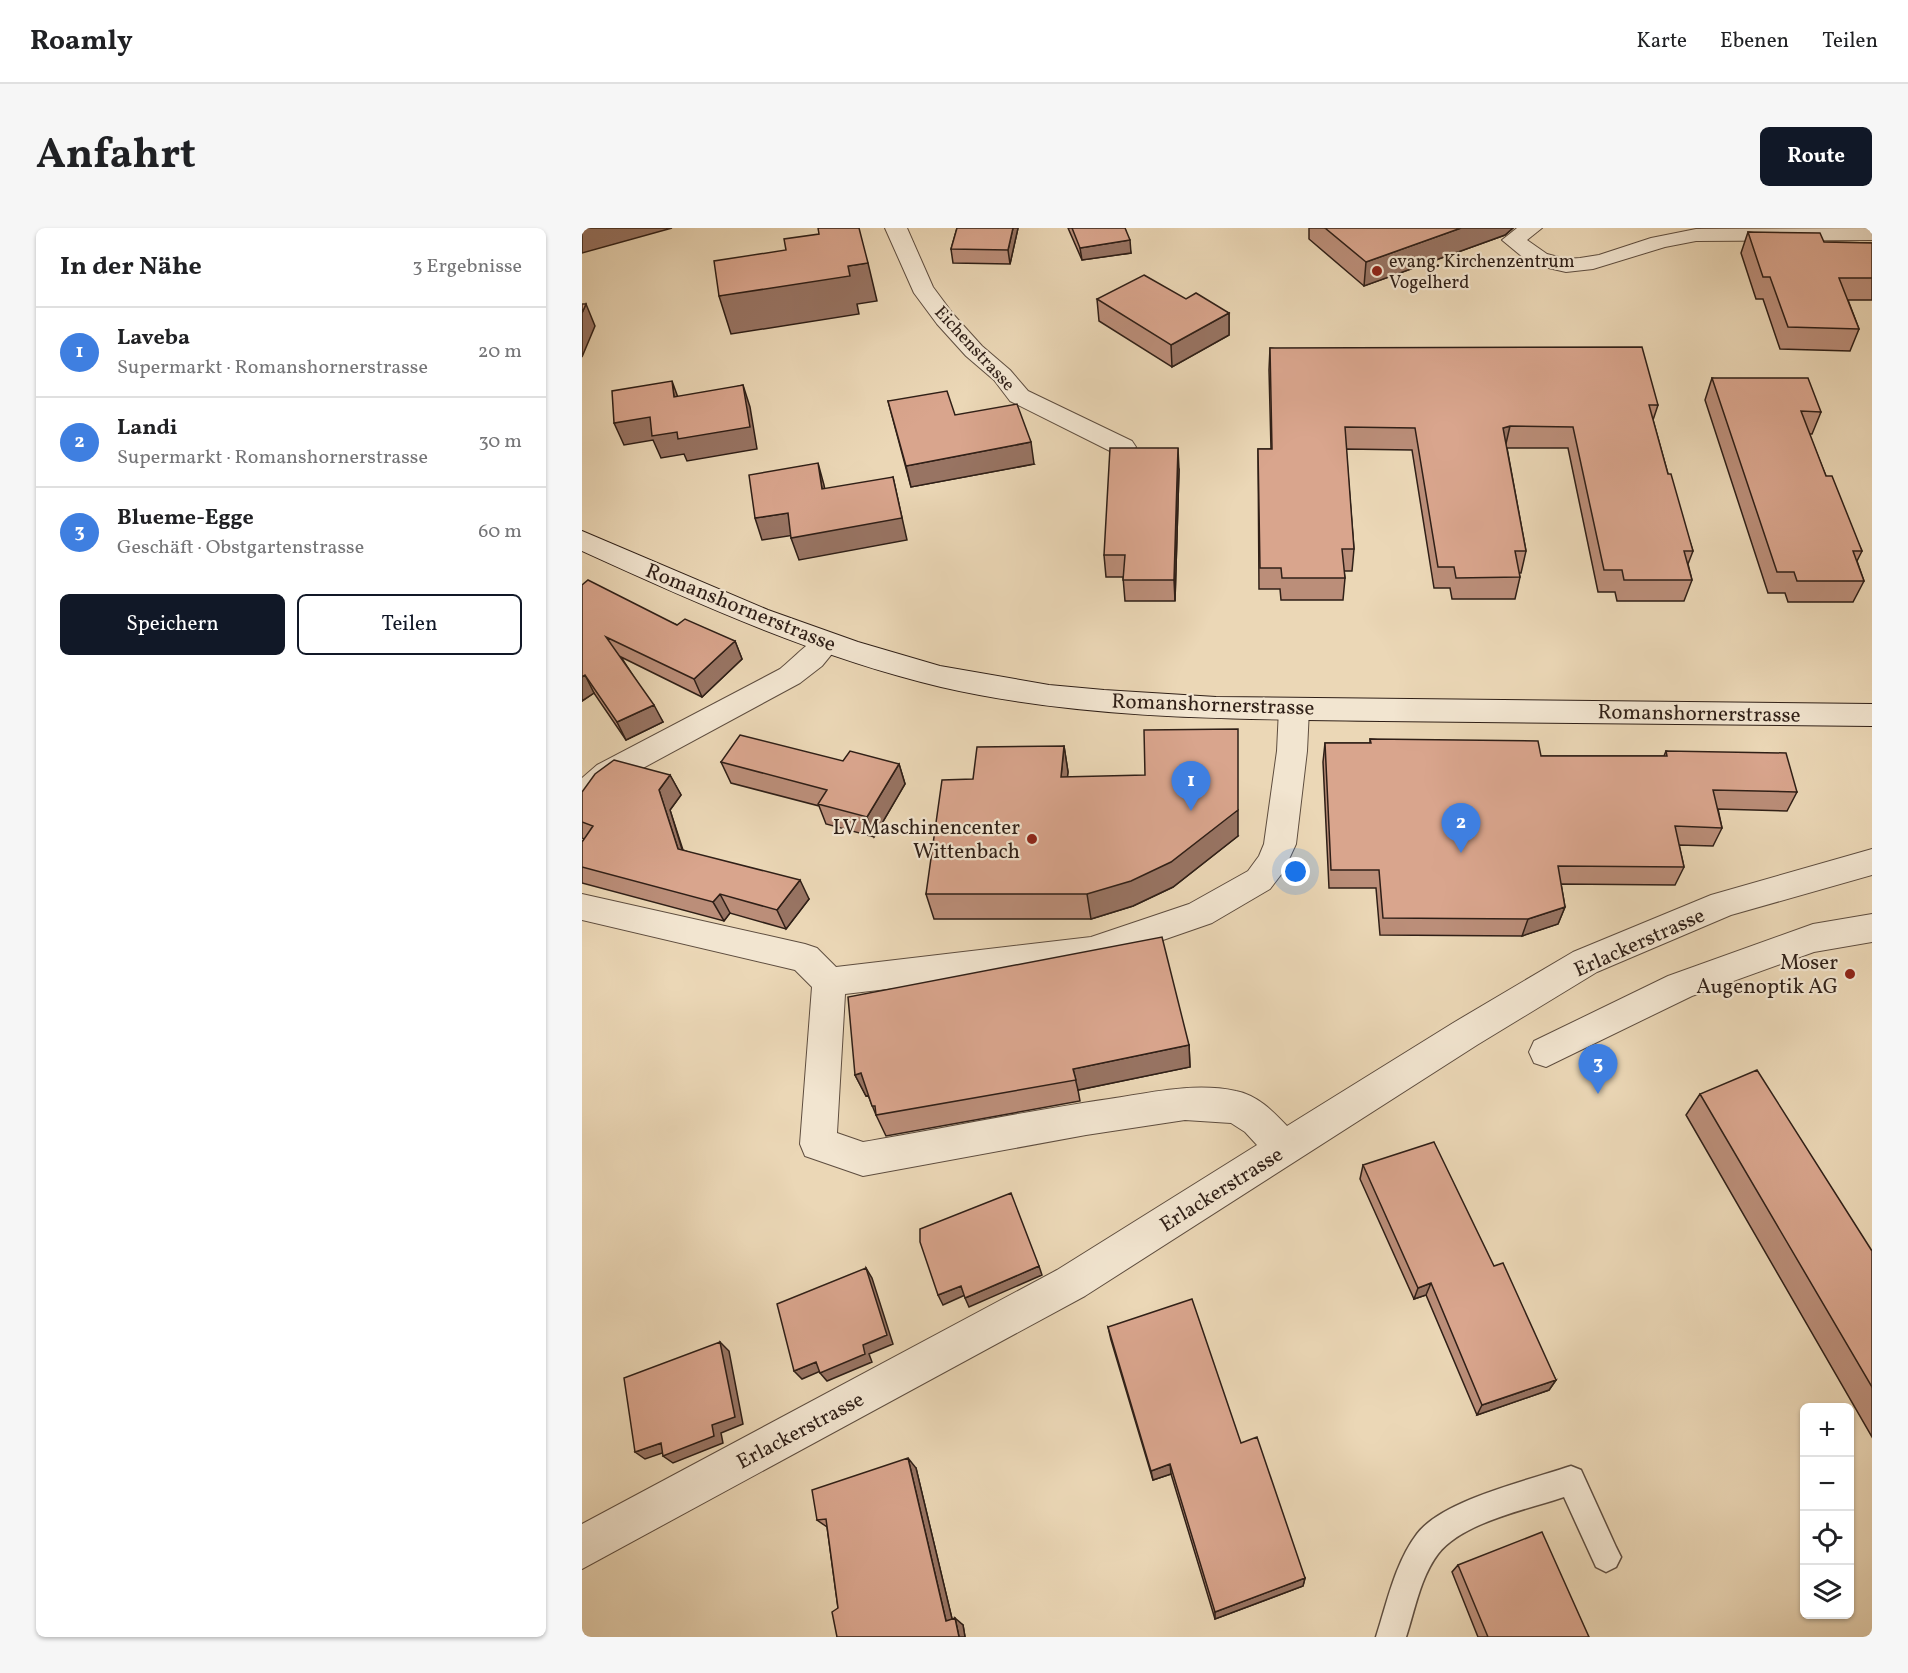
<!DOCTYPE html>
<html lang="de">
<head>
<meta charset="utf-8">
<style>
	body { margin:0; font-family:Vollkorn,serif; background:#f6f6f6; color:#202124 }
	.controls { position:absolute; right:18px; bottom:18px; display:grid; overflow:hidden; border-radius:9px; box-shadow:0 2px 4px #0004 }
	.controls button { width:54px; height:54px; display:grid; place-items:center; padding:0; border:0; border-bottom:2px solid #e0e0e0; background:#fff; color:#202124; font:30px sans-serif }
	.you { position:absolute; left:714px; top:644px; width:21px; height:21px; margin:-15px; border:4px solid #fff; border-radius:50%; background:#1a73e8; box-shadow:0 0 0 9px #1a73e833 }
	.badge { display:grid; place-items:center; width:39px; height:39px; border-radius:50%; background:#111827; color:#fff; font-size:20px; font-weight:700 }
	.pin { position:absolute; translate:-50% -50px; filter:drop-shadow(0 2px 3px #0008) }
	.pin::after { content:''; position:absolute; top:32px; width:21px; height:18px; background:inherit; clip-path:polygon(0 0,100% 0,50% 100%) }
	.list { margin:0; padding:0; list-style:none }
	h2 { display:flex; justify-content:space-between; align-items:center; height:78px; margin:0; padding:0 24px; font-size:26px }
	h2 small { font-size:20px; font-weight:400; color:#757577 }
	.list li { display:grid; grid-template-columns:39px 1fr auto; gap:18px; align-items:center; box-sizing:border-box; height:90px; padding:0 24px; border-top:2px solid #e0e0e0 }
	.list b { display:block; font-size:22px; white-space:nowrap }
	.list p { margin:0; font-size:20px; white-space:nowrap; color:#757577 }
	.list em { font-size:20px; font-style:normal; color:#757577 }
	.actions { display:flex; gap:12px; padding:18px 24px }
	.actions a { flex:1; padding:14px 0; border:2px solid #111827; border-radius:9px; text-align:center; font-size:21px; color:#111827 }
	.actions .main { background:#111827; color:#fff }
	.icon { flex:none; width:33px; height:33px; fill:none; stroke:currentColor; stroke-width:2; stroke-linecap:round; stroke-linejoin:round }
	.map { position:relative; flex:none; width:1290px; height:1409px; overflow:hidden; border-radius:9px }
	header { display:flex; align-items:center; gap:36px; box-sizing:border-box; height:84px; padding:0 30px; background:#fff; border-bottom:2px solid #e0e0e0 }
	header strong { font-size:28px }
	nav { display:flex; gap:33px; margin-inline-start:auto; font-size:21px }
	.intro { display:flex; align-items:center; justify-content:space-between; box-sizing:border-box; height:144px; padding:0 36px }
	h1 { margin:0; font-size:42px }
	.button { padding:15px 27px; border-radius:9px; background:#111827; color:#fff; font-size:21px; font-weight:700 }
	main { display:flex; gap:36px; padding:0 36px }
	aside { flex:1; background:#fff; border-radius:9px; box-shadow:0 2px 4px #0004 }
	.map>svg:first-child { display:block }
</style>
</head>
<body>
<header>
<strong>Roamly</strong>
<nav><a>Karte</a><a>Ebenen</a><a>Teilen</a></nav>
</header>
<div class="intro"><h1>Anfahrt</h1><a class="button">Route</a></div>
<main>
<aside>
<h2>In der Nähe<small>3 Ergebnisse</small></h2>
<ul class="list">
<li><span class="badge" style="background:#3f7fe0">1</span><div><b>Laveba</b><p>Supermarkt · Romanshornerstrasse</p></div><em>20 m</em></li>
<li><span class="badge" style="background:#3f7fe0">2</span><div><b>Landi</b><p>Supermarkt · Romanshornerstrasse</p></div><em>30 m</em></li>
<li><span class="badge" style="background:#3f7fe0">3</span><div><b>Blueme-Egge</b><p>Geschäft · Obstgartenstrasse</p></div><em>60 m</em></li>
</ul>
<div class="actions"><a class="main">Speichern</a><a>Teilen</a></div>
</aside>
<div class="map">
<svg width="1290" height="1409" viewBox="0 0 1290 1409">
	<rect width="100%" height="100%" fill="#ebd7b6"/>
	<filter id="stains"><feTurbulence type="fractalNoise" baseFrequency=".00333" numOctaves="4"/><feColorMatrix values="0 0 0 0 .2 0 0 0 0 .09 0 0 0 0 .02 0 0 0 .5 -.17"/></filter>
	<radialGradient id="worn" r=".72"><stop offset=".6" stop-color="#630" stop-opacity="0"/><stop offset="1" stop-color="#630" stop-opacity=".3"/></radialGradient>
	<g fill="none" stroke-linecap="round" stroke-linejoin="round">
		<g stroke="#5e4d3f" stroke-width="3">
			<path id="service" d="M989 1238 999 1242 1034 1319 1039 1329 1034 1339 1024 1344 1014 1339 982 1269C944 1282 881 1294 856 1326 838 1350 833 1382 824 1409H794C805 1375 813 1335 835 1306 860 1272 948 1252 989 1238Z"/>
		</g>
		<g stroke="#5e4d3f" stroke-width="2">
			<path id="minor" d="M303 0H325L351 59 371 86 400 118 428 142 446 163 550 213 554 219 550 225 541 227 532 225 428 173 412 152 384 128 355 96 332 65Z
				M935 0H960L945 12 965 26 984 31 998 30 1017 27 1069 10 1114 1 1290 0V12L1114 13 1083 19 1011 41 984 44 949 36 920 12Z
				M244 406 254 409 258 416 240 438 218 455 37 553 11 576 0 580V550L15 537 198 441C212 430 228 411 244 406Z
				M712 470 722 473 727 481 725 523 714 616 701 644 688 661 630 695 509 737 263 766 255 905 281 914C363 900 445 883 527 871 568 865 612 854 654 863 675 867 691 883 705 898L871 795 991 724 1129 667 1290 621V647L1149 687 1015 744 895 817 503 1068 0 1341V1296L475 1042 675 917 663 904 649 895 603 892 504 907 281 948 223 928 218 916 230 759 213 742 0 692V666L223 716 235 720 254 739 509 709 607 676 666 643 677 628 682 616 695 523 697 481 702 473Z
				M1290 686V714L1232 724 1110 768 964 839 952 835 947 824 952 813 1086 748 1231 696Z"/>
		</g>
		<g stroke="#2f1f17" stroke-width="2">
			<path id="secondary" d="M0 303 186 382 276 414 358 438 467 457 522 462 634 469 1290 476V498C1127 496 963 495 800 493 653 491 503 492 359 459 234 429 116 376 0 323Z"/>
		</g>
		<use href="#service" fill="#f2e5d0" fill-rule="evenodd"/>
		<use href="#minor" fill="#f2e5d0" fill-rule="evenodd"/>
		<use href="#secondary" fill="#f2e5d0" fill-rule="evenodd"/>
	</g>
	<path fill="#bb8e79" stroke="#2f1f17" stroke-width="1.5" d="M375 0H436L428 36 371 35 369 21Z
		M486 0H543L549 25 500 32Z
		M727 0H931L923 7 782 58 727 11Z
		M1166 4 1242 14 1290 15V72H1266L1277 101 1268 123 1198 121 1181 71H1174L1159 25Z
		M515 71H604L647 85V107L590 139 517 93Z
		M688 120 1076 177 1071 192 1086 246 1111 323 1106 336 1110 352 1102 373H1035L1033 364H1016L986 220H925L944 323 939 345H937L938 349 933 371H870L868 360H852L830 222 764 221 772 321 770 343H762L763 350 761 372H699L698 361H677L676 221H689L687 142Z
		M1130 150 1239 184 1230 206H1227L1244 248 1280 323 1275 333 1282 353 1271 374H1206L1203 365H1186L1123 172Z
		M306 173 373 187 452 236 329 259Z
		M597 242 593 373H543L541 349H524L522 327Z
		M0 357 95 397 153 413 160 431 120 469 39 429 81 494 44 512 12 465 0 473Z
		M788 511 959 528H1082L1084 523 1215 564 1205 583 1136 581 1140 600 1131 618 1097 617 1102 639 1093 657 979 656 983 679 976 696 940 708 798 707 794 660H747L741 534 743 515H788Z
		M482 518 486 544 485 549 656 608 591 659 551 678 509 691H352L344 666 391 551Z
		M261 533 317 536 323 556 292 609 244 596 237 578 149 555 139 534Z
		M88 547 99 567 88 582 101 622 227 671 204 701 148 685 142 693 0 655V614L2 611 0 610V564Z
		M607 817 608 839 496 862 498 873 304 908 294 887 286 867 284 868 273 847Z
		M1118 866 1290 1023V1209L1104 887Z
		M781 937 912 1038 974 1152 967 1162 895 1187 844 1067 832 1071 778 951Z
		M526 1099 659 1215 723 1350 721 1358 633 1391 589 1246 571 1252 529 1112Z
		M334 1240 370 1391 381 1397 383 1409H255L256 1380 245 1299 235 1292Z
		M876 1337 1007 1409H896L870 1344Z"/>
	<path fill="#987463" stroke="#2f1f17" stroke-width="1.5" d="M3 0H90L0 25V1Z
		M431 0H436L428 36 426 22Z
		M879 0H931L923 7 782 58 784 34Z
		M548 12 549 25 500 32 498 20Z
		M286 35 295 73 275 76 277 86 149 106 137 68 266 38Z
		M4 76 13 98 0 129V85Z
		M647 85V107L590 139 589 117Z
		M90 153 98 175 92 169Z
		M161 157 168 179 175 221 105 233 102 226 79 230 71 212 42 217 32 195Z
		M928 198 923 220 921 200Z
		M449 214 452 236 329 259 324 238Z
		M596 220 597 242 593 373 592 352Z
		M236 235 242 257 247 283 240 261Z
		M311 249 325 312 217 332 209 310Z
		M206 285 213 307 180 312 173 290Z
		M153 413 160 431 120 469 112 451Z
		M3 447 12 465 0 473V449Z
		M72 477 81 494 44 512 35 494Z
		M482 518 486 544 483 575 479 549Z
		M317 536 323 556 292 609 285 589Z
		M88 547 99 567 88 582 106 641 96 621 77 562Z
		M656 582V608L591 659 551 678 509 691 505 666Z
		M218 652 227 671 204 701 195 682Z
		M138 666 148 685 142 693 131 674Z
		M983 679 976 696 940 708 946 691Z
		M607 817 608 839 496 862 491 841Z
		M279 845 289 867 284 868 273 847Z
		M457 1038 460 1047 387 1079 383 1070Z
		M284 1040 290 1050 311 1116 287 1126 290 1134 245 1153 238 1145 281 1117Z
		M849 1055 844 1067 832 1071 836 1060Z
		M379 1058 383 1067 361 1077 356 1067Z
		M138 1114 147 1123 161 1196 139 1205 141 1215 91 1235 81 1228 130 1197Z
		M234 1134 241 1142 220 1151 212 1143Z
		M974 1152 967 1162 895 1187 900 1177Z
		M79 1215 89 1222 63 1231 53 1224Z
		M326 1230 334 1240 372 1399 364 1393Z
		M588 1236 589 1246 571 1252 569 1243Z
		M723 1350 721 1358 633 1391V1384Z
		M373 1390 381 1397 383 1409H377Z"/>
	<path fill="#d9a58d" stroke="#2f1f17" stroke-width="1.5" d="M236 0H277L286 35 266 38 268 48 137 68 132 33 204 22 202 11 237 6Z
		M375 0H431L426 22 369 21Z
		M490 0H543L548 12 498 20Z
		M743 0H879L784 34Z
		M1166 4 1238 5 1242 14 1290 15V50H1257L1277 101 1206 99 1188 49H1181Z
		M562 47 604 71 614 65 647 85 589 117 515 71Z
		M0 76H4L0 85Z
		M1060 119 1076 177H1067L1086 246H1089L1111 323H1102L1110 352H1042L1040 342H1022L991 199 928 198 921 200 944 323H933L938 349 874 350 872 339H856L833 200 763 199 772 321H760L763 350H700L699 340H678L676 221H690L688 120Z
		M1130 150H1226L1239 184 1219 183 1244 248H1250L1280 323H1271L1282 353H1215L1212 344H1195Z
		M90 153 92 169 161 157 168 199 96 211 95 204 70 208 68 189 32 195 30 163Z
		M365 163 373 187 435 176 449 214 324 238 306 173Z
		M528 220H596L592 352H541L543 327H522Z
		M236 235 240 261 311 249 320 290 209 310 206 285 173 290 167 247Z
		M6 352 95 397 103 391 153 413 112 451 24 409 72 477 35 494 3 447 0 449V357Z
		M656 501V582L589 634 549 653 505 666H344L360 552 391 551 395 519 482 518 479 549 563 547 562 502Z
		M158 507 261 533 268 523 317 536 285 589 236 576 245 562 139 534Z
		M788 511 956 513 959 528H1085L1084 523 1204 525 1215 564 1131 562 1140 600 1093 598 1102 639 976 638 983 679 946 691 801 690 797 642H749L743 515H789Z
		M32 532 88 547 77 562 96 621 218 652 195 682 138 666 131 674 0 639V614L11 598 0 594V564L13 546Z
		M580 709 607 817 491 841 494 852 294 887 293 878H290L279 845 273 847 266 769Z
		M1175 842 1290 1023V1159L1118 866Z
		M852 914 912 1038 921 1035 974 1152 900 1177 849 1055 836 1060 781 937Z
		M429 965 457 1038 383 1070 379 1058 356 1067 338 1014V1001Z
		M284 1040 305 1107 281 1117 283 1126 238 1145 234 1134 212 1143 195 1076Z
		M610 1071 659 1215 675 1209 723 1350 633 1384 588 1236 569 1243 526 1099Z
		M138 1114 153 1189 130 1197 132 1208 81 1228 79 1215 53 1224 42 1150Z
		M326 1230 364 1393 373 1390 377 1409H255L250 1384 256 1380 244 1291 235 1292 230 1262Z
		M960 1304 1007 1409H906L876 1337Z"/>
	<g fill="#8f2418" stroke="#f2e5d0" stroke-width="2">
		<circle cx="795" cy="43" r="6"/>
		<circle cx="450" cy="611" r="6"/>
		<circle cx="1268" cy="746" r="6"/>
	</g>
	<g text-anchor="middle" stroke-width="4.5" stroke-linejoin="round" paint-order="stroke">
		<g font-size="18" fill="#2f1f17" stroke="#f2e5d0" text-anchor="start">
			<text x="807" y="39">evang. Kirchenzentrum<tspan x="807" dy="21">Vogelherd</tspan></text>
		</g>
		<g font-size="18" fill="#2f1f17" stroke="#f2e5d0">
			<text transform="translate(393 120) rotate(47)" y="6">Eichenstrasse</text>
		</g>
		<g font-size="21" fill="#2f1f17" stroke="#f2e5d0">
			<text transform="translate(159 379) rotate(22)" y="7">Romanshornerstrasse</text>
			<text transform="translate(631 476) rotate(2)" y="7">Romanshornerstrasse</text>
			<text transform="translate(1117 485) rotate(1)" y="7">Romanshornerstrasse</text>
			<text transform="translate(1057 714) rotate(-24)" y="7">Erlackerstrasse</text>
			<text transform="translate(639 961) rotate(-32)" y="7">Erlackerstrasse</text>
			<text transform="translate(218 1202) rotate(-28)" y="7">Erlackerstrasse</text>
		</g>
		<g font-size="21" fill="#2f1f17" stroke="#f2e5d0" text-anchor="end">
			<text x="438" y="606">LV Maschinencenter<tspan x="438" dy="24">Wittenbach</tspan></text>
			<text x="1256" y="741">Moser<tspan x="1256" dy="24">Augenoptik AG</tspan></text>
		</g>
	</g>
	<rect width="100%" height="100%" filter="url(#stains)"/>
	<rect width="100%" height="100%" fill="url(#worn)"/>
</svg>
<div class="controls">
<button>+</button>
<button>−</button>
<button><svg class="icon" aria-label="locate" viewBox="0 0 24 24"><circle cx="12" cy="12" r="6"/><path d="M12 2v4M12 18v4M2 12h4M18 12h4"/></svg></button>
<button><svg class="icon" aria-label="layers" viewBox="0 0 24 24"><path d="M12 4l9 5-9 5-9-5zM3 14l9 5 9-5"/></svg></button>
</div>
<div class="you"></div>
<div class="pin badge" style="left:609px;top:583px;background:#3f7fe0">1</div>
<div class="pin badge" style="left:879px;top:625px;background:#3f7fe0">2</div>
<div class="pin badge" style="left:1016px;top:866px;background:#3f7fe0">3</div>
</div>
</main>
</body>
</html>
